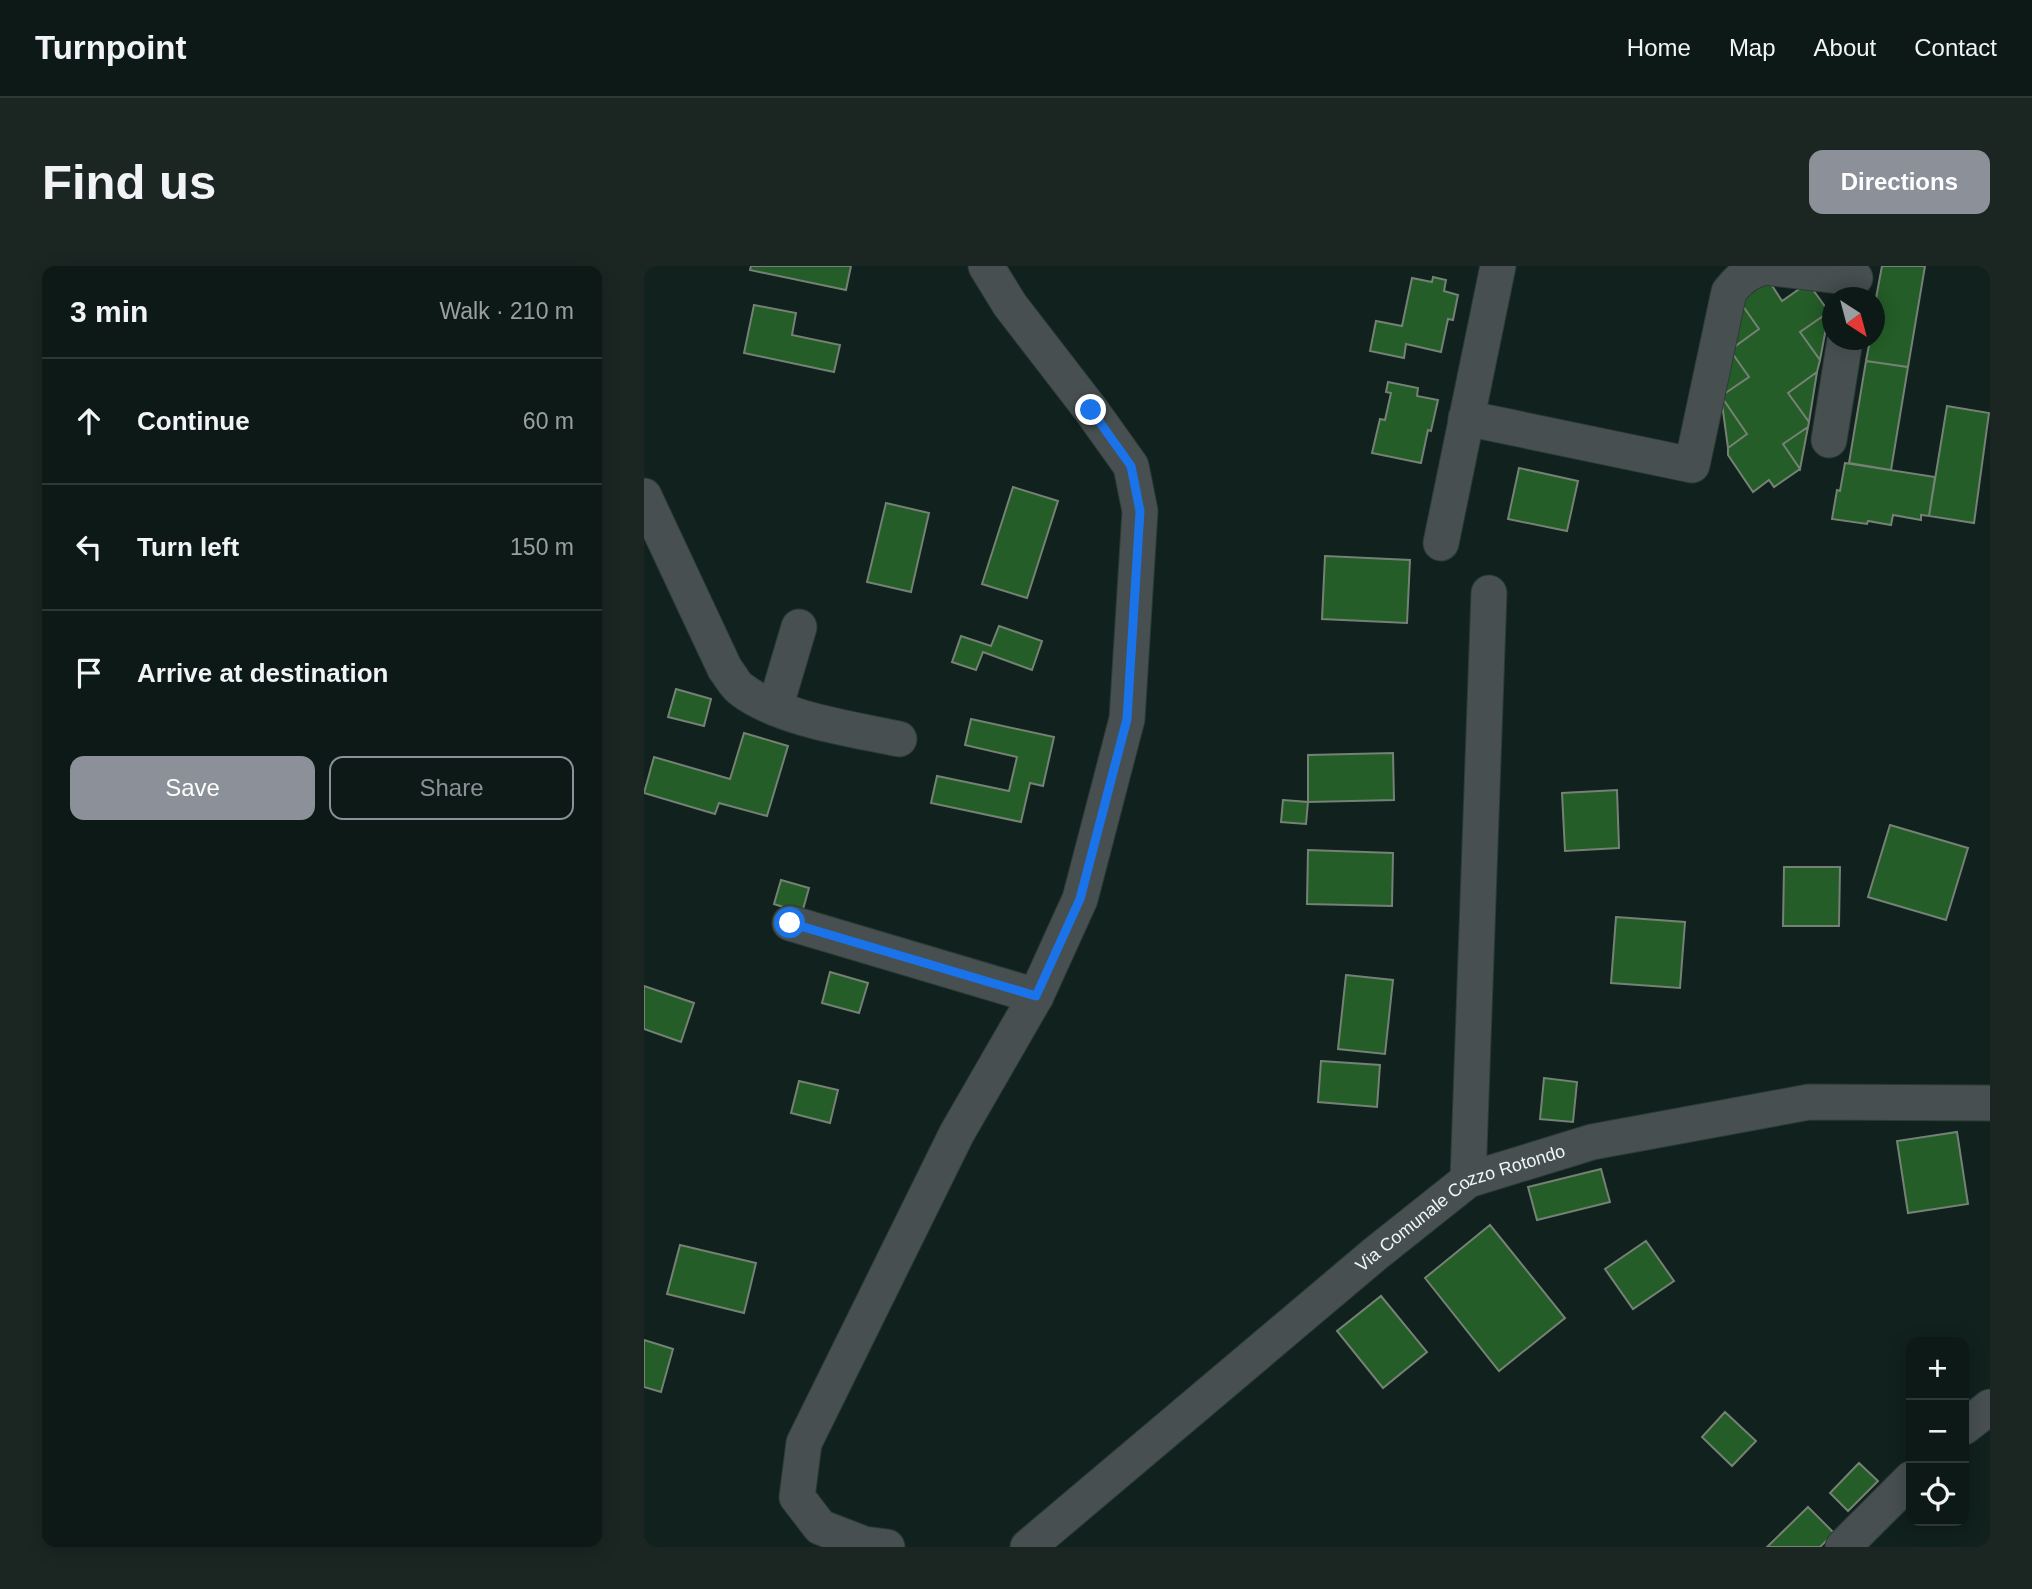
<!DOCTYPE html>
<html lang="en">
<head>
<meta charset="utf-8">
<style>
	body { margin:0; font-family:Helvetica,sans-serif; background:#1b2623; color:#f1f3f6 }
	.controls { position:absolute; right:21px; bottom:21px; display:grid; overflow:hidden; border-radius:14px; box-shadow:0 4px 18px #0003 }
	.controls button { width:63px; height:63px; display:grid; place-items:center; padding:0; border:0; border-bottom:2px solid #2d3835; background:#0d1916; color:#f1f3f6; font:35px sans-serif }
	.compass { position:absolute; left:1178px; top:21px; width:63px; height:63px; border-radius:50%; background:#0d1916; box-shadow:0 4px 18px #0003; rotate:144deg }
	.stop { position:absolute; width:21px; height:21px; margin:-16px; border:5px solid #1a73e8; border-radius:50%; background:#fff }
	.stop.end { background:#1a73e8; border-color:#fff; box-shadow:0 2px 7px #0008 }
	.list { margin:0; padding:0; list-style:none }
	h2 { display:flex; justify-content:space-between; align-items:center; height:91px; margin:0; padding:0 28px; font-size:30px }
	h2 small { font-size:23px; font-weight:400; color:#9aa0a1 }
	.list li { display:grid; grid-template-columns:46px 1fr auto; gap:21px; align-items:center; box-sizing:border-box; height:126px; padding:0 28px; border-top:2px solid #2d3835 }
	.list b { display:block; font-size:26px; white-space:nowrap }
	.list em { font-size:23px; font-style:normal; color:#9aa0a1 }
	.actions { display:flex; gap:14px; padding:21px 28px }
	.actions a { flex:1; padding:16px 0; border:2px solid #8c9099; border-radius:14px; text-align:center; font-size:24px; color:#8c9099 }
	.actions .main { background:#8c9099; color:#fff }
	.icon { flex:none; width:38px; height:38px; fill:none; stroke:currentColor; stroke-width:2; stroke-linecap:round; stroke-linejoin:round }
	.map { position:relative; flex:none; width:1346px; height:1281px; overflow:hidden; border-radius:14px }
	header { display:flex; align-items:center; gap:42px; box-sizing:border-box; height:98px; padding:0 35px; background:#0d1916; border-bottom:2px solid #2d3835 }
	header strong { font-size:33px }
	nav { display:flex; gap:38px; margin-inline-start:auto; font-size:24px }
	.intro { display:flex; align-items:center; justify-content:space-between; box-sizing:border-box; height:168px; padding:0 42px }
	h1 { margin:0; font-size:49px }
	.button { padding:18px 32px; border-radius:14px; background:#8c9099; color:#fff; font-size:24px; font-weight:700 }
	main { display:flex; gap:42px; padding:0 42px }
	aside { flex:1; background:#0d1916; border-radius:14px; box-shadow:0 4px 18px #0003 }
	.map>svg:first-child { display:block }
</style>
</head>
<body>
<header>
<strong>Turnpoint</strong>
<nav><a>Home</a><a>Map</a><a>About</a><a>Contact</a></nav>
</header>
<div class="intro"><h1>Find us</h1><a class="button">Directions</a></div>
<main>
<aside>
<h2>3 min<small>Walk · 210 m</small></h2>
<ul class="list">
<li><svg class="icon" aria-label="ahead" viewBox="0 0 24 24"><path d="M12 20V5M6 11l6-6 6 6"/></svg><div><b>Continue</b></div><em>60 m</em></li>
<li><svg class="icon" aria-label="left" viewBox="0 0 24 24"><path d="M17 20v-9H6M10 6l-5 5 5 5"/></svg><div><b>Turn left</b></div><em>150 m</em></li>
<li><svg class="icon" aria-label="arrive" viewBox="0 0 24 24"><path d="M6 21V4h12l-3 4 3 4H6"/></svg><div><b>Arrive at destination</b></div></li>
</ul>
<div class="actions"><a class="main">Save</a><a>Share</a></div>
</aside>
<div class="map">
<svg width="1346" height="1281" viewBox="0 0 1346 1281">
	<rect width="100%" height="100%" fill="#11211d"/>
	<path fill="#245d28" stroke="#758175" stroke-width="2" d="M107 0H207L202 24 106 4Z
		M1238 0H1281L1264 101 1222 95 1226 74H1230V43Z
		M789 11 802 14 800 25 814 29 809 54 804 53 797 86 762 78 760 92 726 85 732 55 758 60 768 12 788 16Z
		M1123 12 1138 35 1164 17 1185 46 1156 66 1176 94 1173 106 1144 127 1165 156 1164 161 1139 178 1156 203 1130 221 1125 214 1109 226 1084 189V182L1103 168 1077 130 1105 111 1086 84 1115 63 1094 33Z
		M1094 33 1115 63 1086 84Z
		M110 39 152 47 148 69 196 79 190 106 100 87Z
		M1185 46 1176 94 1156 66Z
		M1086 84 1105 111 1077 130Z
		M1222 95 1264 101 1247 204 1205 197Z
		M1173 106 1165 156 1144 127Z
		M744 116 774 122 773 130 794 134 787 165 784 164 777 197 728 187 736 153 741 154 747 127 742 126Z
		M1077 130 1103 168 1084 182Z
		M1303 140 1345 147 1330 257 1285 250Z
		M1164 161 1156 203 1139 178Z
		M1201 197 1291 211 1285 250 1277 249V254L1249 249 1247 259 1224 255 1223 258 1188 253 1193 224 1196 225Z
		M875 202 934 215 923 265 864 253Z
		M369 221 414 235 383 332 338 318Z
		M242 237 285 247 267 326 223 316Z
		M681 290 766 294 763 357 678 353Z
		M355 360 398 375 388 404 339 386 332 404 308 396 317 370 347 380Z
		M32 423 67 433 60 460 24 451Z
		M327 453 410 471 399 520 386 517 377 556 287 537 293 510 365 525 373 491 321 479Z
		M100 467 144 480 123 550 75 537 71 548 0 527 10 491 86 513Z
		M749 487 750 534 664 536V489Z
		M973 524 975 582 921 585 918 527Z
		M639 534 664 536 662 558 637 556Z
		M1246 559 1324 582 1302 654 1224 631Z
		M664 584 749 587 748 640 663 638Z
		M1140 601H1196L1195 660H1139Z
		M137 614 165 622 158 647 130 638Z
		M972 651 1041 656 1036 722 967 717Z
		M186 706 224 717 215 747 178 737Z
		M702 709 749 714 741 788 694 783Z
		M0 720 50 737 37 776 0 763Z
		M677 795 736 799 733 841 674 836Z
		M900 812 933 816 929 856 896 853Z
		M155 815 194 824 186 857 147 847Z
		M1313 866 1324 938 1264 947 1253 875Z
		M957 903 966 936 893 954 884 921Z
		M846 959 921 1052 855 1105 781 1012Z
		M1002 975 1030 1015 989 1043 961 1003Z
		M36 979 112 997 100 1047 23 1028Z
		M737 1030 783 1086 739 1122 693 1065Z
		M0 1074 29 1083 17 1126 0 1121Z
		M1081 1146 1112 1175 1088 1200 1058 1171Z
		M1215 1197 1234 1215 1204 1245 1186 1227Z
		M1164 1241 1190 1267 1176 1281H1123Z"/>
	<g fill="none" stroke-linecap="round" stroke-linejoin="round">
		<g stroke="#2b3b37" stroke-width="37">
			<g id="minor">
				<path d="M822 152 1048 199 1085 26C1096 12 1104 6 1120 1L1211 12"/>
				<path d="M1185 174 1201 74"/>
				<path d="M0 230 81 403C86 409 91 420 98 424 136 453 208 463 255 473"/>
				<path d="M797 277 854 0"/>
				<path d="M131 442 155 361"/>
				<path d="M146 657 392 730"/>
				<path d="M824 914 845 327"/>
				<path d="M1320 1161 1346 1141"/>
				<path d="M243 1281 220 1278 176 1261 153 1231 160 1177 313 867 392 730 436 633 483 453 496 245 487 200 447 144 366 39 342 0"/>
				<path id="s1" d="M384 1281 731 988 824 914 948 876 1165 836 1346 837"/>
				<path d="M1199 1281 1267 1213"/>
			</g>
		</g>
		<use href="#minor" stroke="#474f50" stroke-width="35"/>
	</g>
	<g fill="none" stroke-linecap="round" stroke-linejoin="round">
		<path stroke="#1a73e8" stroke-width="9" d="M146 657 392 730 436 633 483 453 496 245 487 200 447 144"/>
	</g>
	<g text-anchor="middle" stroke-width="6" stroke-linejoin="round" paint-order="stroke">
		<g font-size="18" fill="#edf8f4" stroke="#081814">
			<text dy="6" stroke="none"><textPath href="#s1" startOffset="553">Via Comunale Cozzo Rotondo</textPath></text>
		</g>
	</g>
</svg>
<div class="controls">
<button>+</button>
<button>−</button>
<button><svg class="icon" aria-label="locate" viewBox="0 0 24 24"><circle cx="12" cy="12" r="6"/><path d="M12 2v4M12 18v4M2 12h4M18 12h4"/></svg></button>
</div>
<svg class="compass" viewBox="-18 -18 36 36"><path d="M0-13l5 13h-10z" fill="#e53935"/><path d="M0 13l5-13h-10z" fill="#9aa0a1"/></svg>
<div class="stop" style="left:146px;top:657px"></div>
<div class="stop end" style="left:447px;top:144px"></div>
</div>
</main>
</body>
</html>
